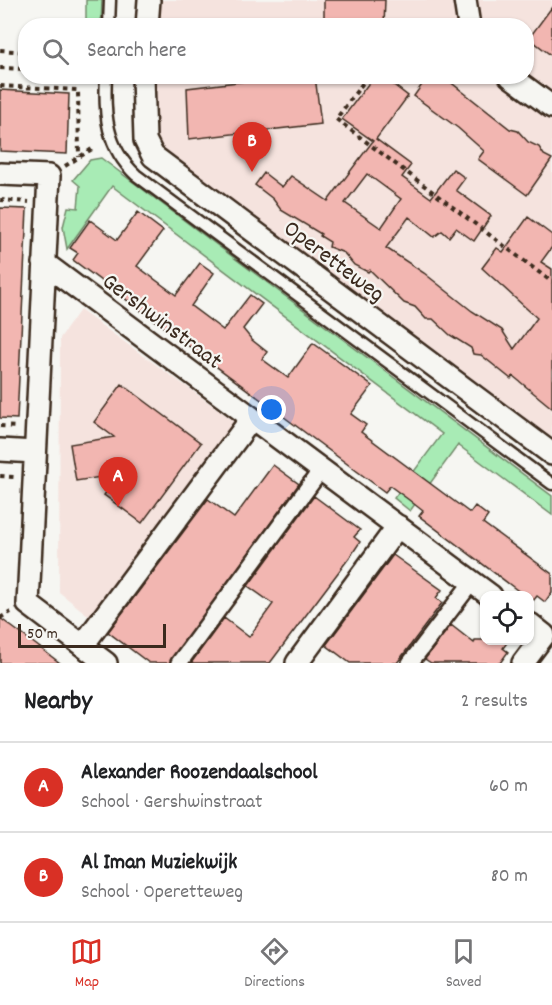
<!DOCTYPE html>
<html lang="en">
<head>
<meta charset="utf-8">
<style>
	body { margin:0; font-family:Dekko,sans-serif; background:#f2f2f2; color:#202124 }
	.controls { position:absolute; right:18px; bottom:18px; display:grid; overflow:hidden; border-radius:12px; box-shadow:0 2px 4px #0004 }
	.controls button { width:54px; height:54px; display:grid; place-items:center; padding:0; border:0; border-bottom:2px solid #e0e0e0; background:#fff; color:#202124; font:30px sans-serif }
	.scale { position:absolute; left:18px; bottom:15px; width:148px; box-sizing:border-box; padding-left:6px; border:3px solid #3b2a1e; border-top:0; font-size:16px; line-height:21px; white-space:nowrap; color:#3b2a1e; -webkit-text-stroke:4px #f6f6f2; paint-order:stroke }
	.you { position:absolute; left:272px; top:410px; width:21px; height:21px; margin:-15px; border:4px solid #fff; border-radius:50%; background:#1a73e8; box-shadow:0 0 0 9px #1a73e833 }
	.badge { display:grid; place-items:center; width:39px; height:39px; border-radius:50%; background:#d93025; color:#fff; font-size:20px; font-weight:700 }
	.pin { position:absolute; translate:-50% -50px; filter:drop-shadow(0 2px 3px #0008) }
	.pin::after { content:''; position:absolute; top:32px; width:21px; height:18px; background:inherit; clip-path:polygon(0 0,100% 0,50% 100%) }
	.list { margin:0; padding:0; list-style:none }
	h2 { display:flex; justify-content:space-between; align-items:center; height:78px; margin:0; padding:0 24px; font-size:26px }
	h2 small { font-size:20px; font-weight:400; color:#757577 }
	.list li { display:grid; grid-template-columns:39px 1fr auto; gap:18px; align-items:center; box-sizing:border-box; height:90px; padding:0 24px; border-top:2px solid #e0e0e0 }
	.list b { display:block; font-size:22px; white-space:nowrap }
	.list p { margin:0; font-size:20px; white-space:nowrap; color:#757577 }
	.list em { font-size:20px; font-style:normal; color:#757577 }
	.icon { flex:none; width:33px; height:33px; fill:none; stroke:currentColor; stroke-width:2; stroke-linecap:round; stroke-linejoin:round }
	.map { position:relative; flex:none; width:552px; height:663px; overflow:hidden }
	.search { position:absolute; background:#fff; box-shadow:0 2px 4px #0004; left:18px; right:18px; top:18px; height:66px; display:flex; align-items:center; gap:15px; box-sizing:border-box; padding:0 21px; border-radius:24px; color:#757577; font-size:22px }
	.sheet { height:258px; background:#fff }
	nav { display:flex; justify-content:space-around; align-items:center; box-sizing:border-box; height:84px; border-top:2px solid #e0e0e0; background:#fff; font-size:16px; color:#757577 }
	nav a { display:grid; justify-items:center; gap:3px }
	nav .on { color:#d93025 }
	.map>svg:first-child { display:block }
</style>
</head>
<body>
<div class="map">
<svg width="552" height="663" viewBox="0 0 552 663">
	<rect width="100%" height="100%" fill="#f6f6f2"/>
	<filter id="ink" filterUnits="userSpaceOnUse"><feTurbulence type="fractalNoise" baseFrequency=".0167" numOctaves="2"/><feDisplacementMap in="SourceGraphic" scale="12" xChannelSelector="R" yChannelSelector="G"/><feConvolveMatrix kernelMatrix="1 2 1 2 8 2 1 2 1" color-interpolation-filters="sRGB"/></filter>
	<g filter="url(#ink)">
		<path fill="#f5e3de" d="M145 0H552V455L145 161 143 77 526 76V26L144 25Z
			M80 310 237 423 94 620 59 592 60 338Z"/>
		<path fill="#a8ebb5" stroke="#728a6a" stroke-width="1.5" d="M86 0H102L101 25H86Z
			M101 158 552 496V515L458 445 410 511 394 498 442 434 112 186 67 249 63 227 68 207 78 208 80 186 73 180 90 160Z"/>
		<path fill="#f2b6b1" stroke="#3b2a1e" stroke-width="1.5" fill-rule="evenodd" d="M324 0H385L384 26H324Z
			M552 7V56L529 38Z
			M289 76H315L321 124 189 139 187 88Z
			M374 76H382L408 96 376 139 411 165 402 177 431 198 453 169 465 178 456 190 491 216 474 241 456 228 449 237 442 231 434 237 409 217 386 248 424 273 472 311 502 330 514 349 537 318 482 268 497 248 503 252 528 217 552 235V247L541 262 552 269V408L513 376 511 379 481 355 473 354 471 348 450 335 433 319H426L415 307 404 303 370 270 368 272 354 265 344 253 329 247 330 242 320 236 321 234 281 210 273 199 255 185 264 173 282 187 291 176 328 201 373 141 342 119ZM367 174 401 199 381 228 345 203Z
			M428 76 444 77 510 129 518 131 528 142 539 147 544 155 552 159 527 195 478 159 484 151 458 128 414 96Z
			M0 90 69 94 67 154 0 151Z
			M0 208 27 209 17 419 0 418Z
			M138 212 163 231 137 266 176 295 200 263 214 273 191 306 223 330 250 295 262 304 243 329 252 340 267 352 262 359 288 378 313 343 372 386 351 414 366 425 361 432 470 513 475 506 488 516 483 523 552 574V592L545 602 537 596 533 601 530 596H525L419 516 423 511 409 500 390 486 385 492 73 260 78 253 70 248 90 220 117 240Z
			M122 384 201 443 142 523 104 495 120 474 76 481 70 444 114 437 94 422Z
			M273 465 299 484 169 663H149L108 632 208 499 234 518Z
			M314 496 360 530 354 537 360 542 352 554 270 663H191L224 618 249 637 273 604 248 586Z
			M393 555 442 590 436 598 442 603 397 663H350L326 645Z
			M0 618 27 638 60 663H0Z
			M451 625 474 643 475 640H509L503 648 508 652 500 663H431L425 659Z"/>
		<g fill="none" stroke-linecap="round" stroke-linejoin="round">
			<g stroke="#3b2a1e" stroke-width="15">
				<path id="service" d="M109 26 110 0
					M106 76C104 114 106 147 136 175L552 484"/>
			</g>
			<g stroke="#3b2a1e" stroke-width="20">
				<path id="pedestrian" d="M179 663 321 470
					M410 663 472 582"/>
			</g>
			<g stroke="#3b2a1e" stroke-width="26">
				<path id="minor" d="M465 0 469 26
					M147 26 149 0
					M143 76 145 140 153 156 552 454
					M510 76 552 107
					M0 174 49 176 28 604 106 663
					M44 263 491 596
					M0 450 35 452
					M83 645 252 418
					M297 663 398 526
					M523 663 544 635 530 624"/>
			</g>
			<path stroke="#3b2a1e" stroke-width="4" stroke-dasharray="4.5 4.5" stroke-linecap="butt" d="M0 50 26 52
				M0 68 26 69
				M368 76 336 119 552 282
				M0 86 78 90 79 157
				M65 166 92 149
				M0 200 29 202
				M0 426 17 427
				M0 476 14 477
				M0 618 11 612"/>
			<use href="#service" stroke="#f6f6f2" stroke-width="10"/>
			<use href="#pedestrian" stroke="#f6f6f2" stroke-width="15"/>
			<use href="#minor" stroke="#f6f6f2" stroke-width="21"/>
		</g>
	</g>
	<g text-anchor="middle" stroke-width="4.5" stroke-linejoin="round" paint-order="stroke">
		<g font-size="24" fill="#3b2a1e" stroke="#f6f6f2">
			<text transform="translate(335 260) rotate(37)" y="8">Operetteweg</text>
			<text transform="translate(163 320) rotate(37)" y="8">Gershwinstraat</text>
		</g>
	</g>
</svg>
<div class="controls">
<button><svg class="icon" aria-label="locate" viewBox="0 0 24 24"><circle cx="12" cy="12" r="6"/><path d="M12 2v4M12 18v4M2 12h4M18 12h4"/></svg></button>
</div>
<div class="scale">50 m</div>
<div class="you"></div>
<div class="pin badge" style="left:118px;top:507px">A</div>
<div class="pin badge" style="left:252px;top:172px">B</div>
<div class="search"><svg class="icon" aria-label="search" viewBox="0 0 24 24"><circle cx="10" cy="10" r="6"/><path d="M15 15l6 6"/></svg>Search here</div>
</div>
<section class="sheet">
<h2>Nearby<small>2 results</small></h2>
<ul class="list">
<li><span class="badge">A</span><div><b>Alexander Roozendaalschool</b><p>School · Gershwinstraat</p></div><em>60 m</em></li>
<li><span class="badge">B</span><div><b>Al Iman Muziekwijk</b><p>School · Operetteweg</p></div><em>80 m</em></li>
</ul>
</section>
<nav>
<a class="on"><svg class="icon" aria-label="map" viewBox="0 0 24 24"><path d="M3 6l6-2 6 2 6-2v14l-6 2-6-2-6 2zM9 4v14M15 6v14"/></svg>Map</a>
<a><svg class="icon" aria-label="directions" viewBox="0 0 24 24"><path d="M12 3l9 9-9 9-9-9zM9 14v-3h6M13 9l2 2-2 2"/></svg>Directions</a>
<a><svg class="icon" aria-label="saved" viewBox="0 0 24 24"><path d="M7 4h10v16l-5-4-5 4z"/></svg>Saved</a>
</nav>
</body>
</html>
